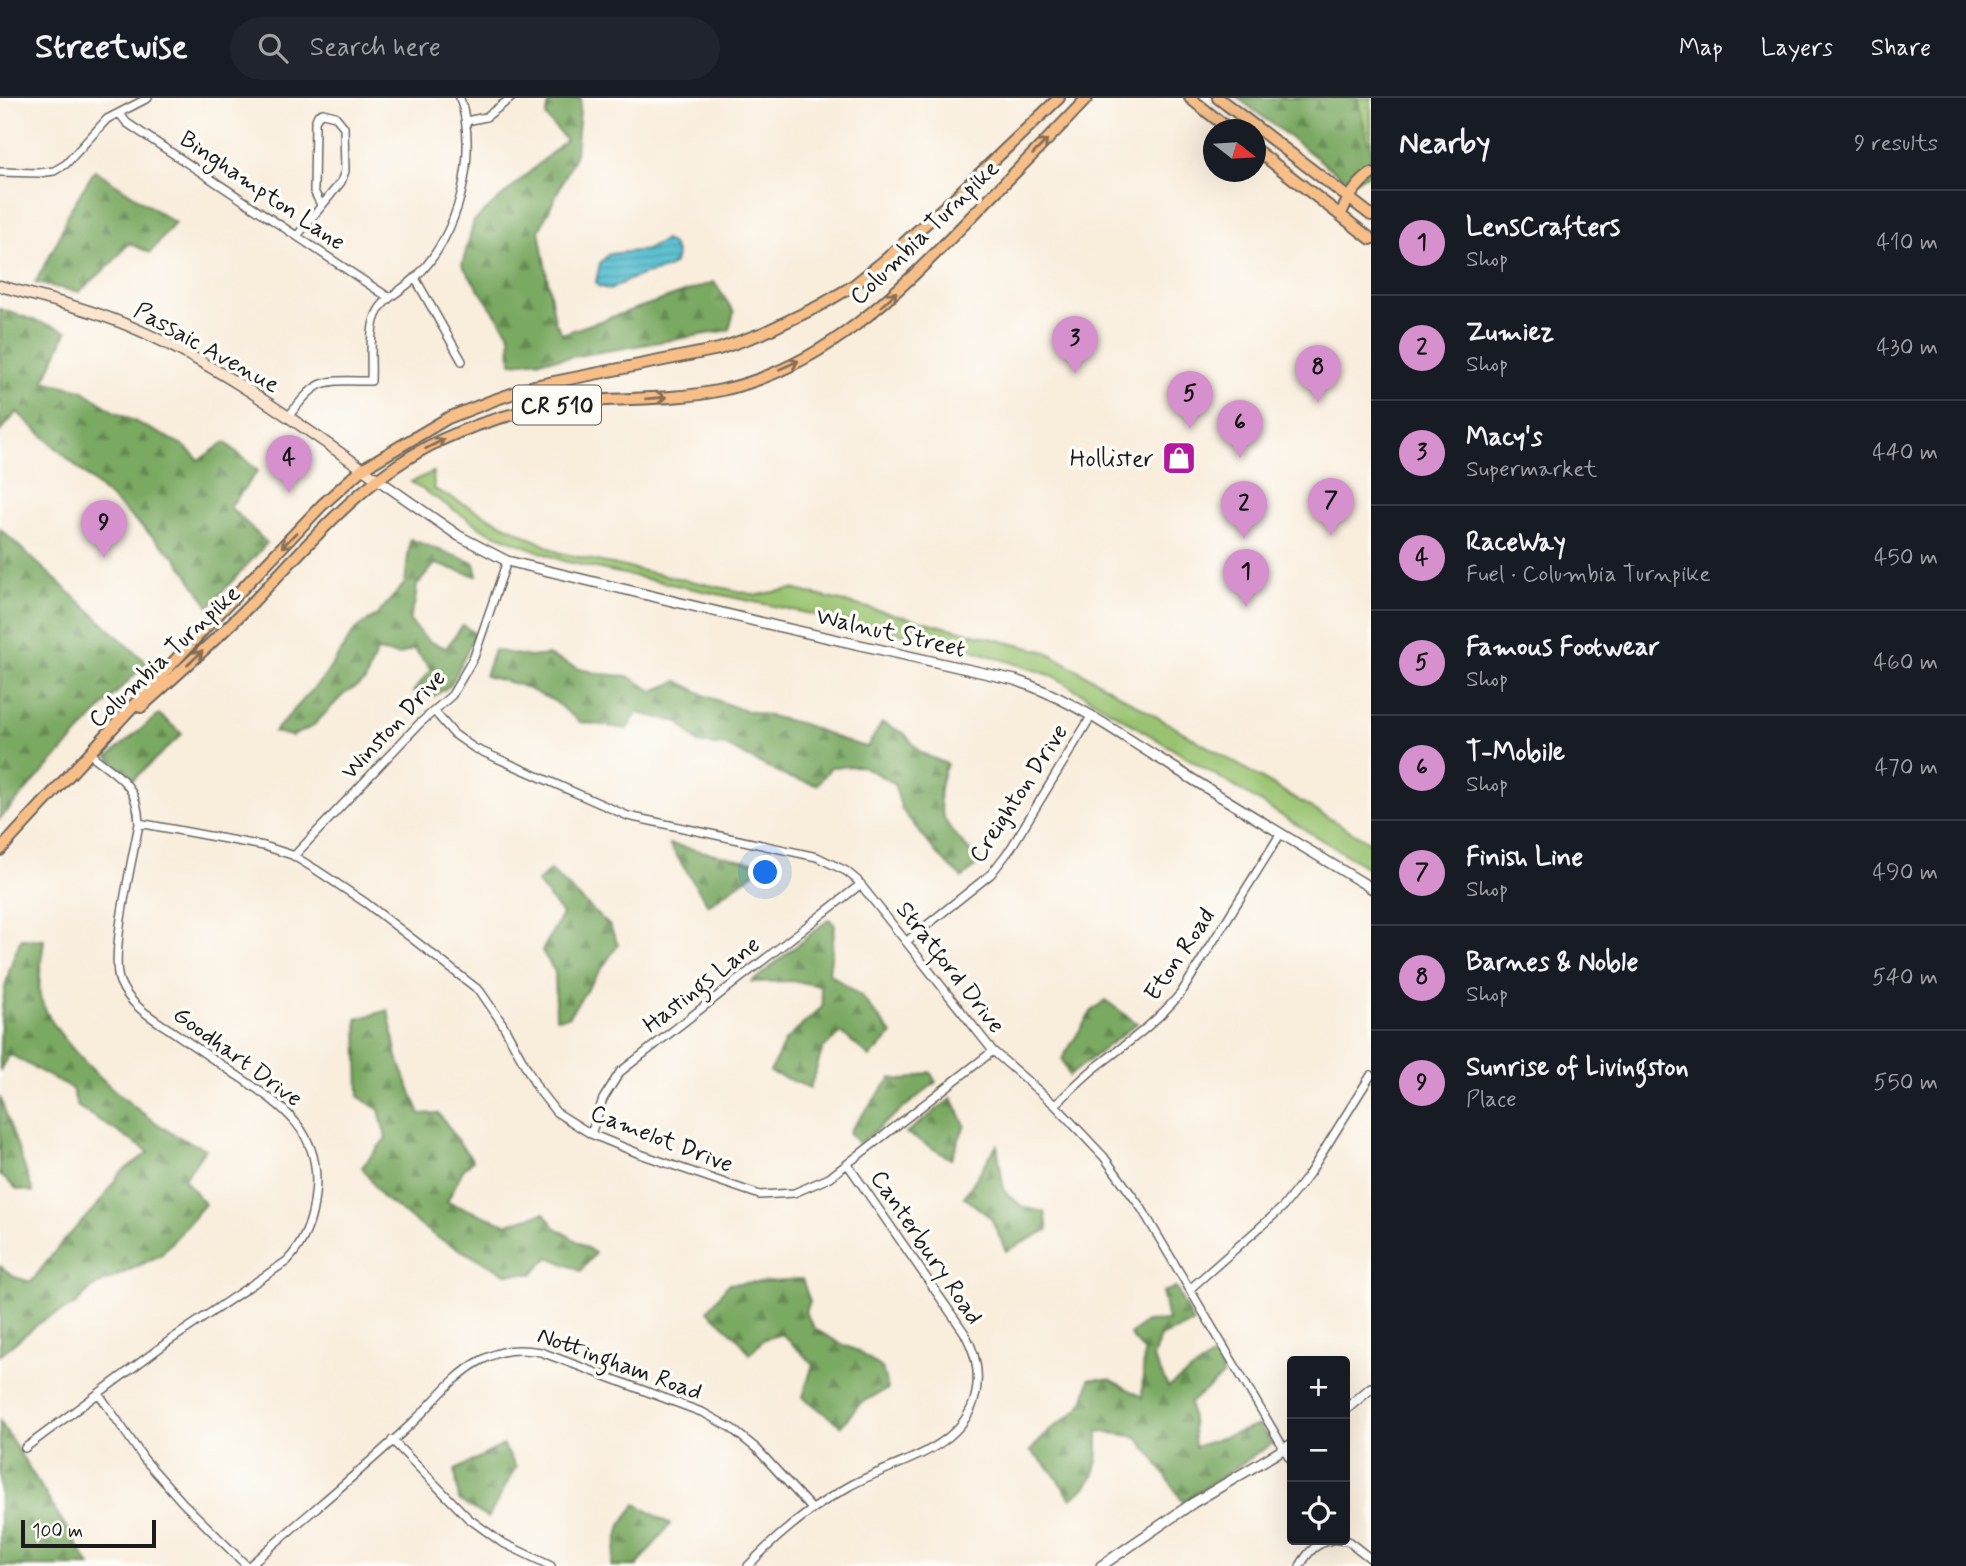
<!DOCTYPE html>
<html lang="en">
<head>
<meta charset="utf-8">
<style>
	body { margin:0; font-family:Mynerve,sans-serif; background:#20242c; color:#f1f3f6 }
	.controls { position:absolute; right:21px; bottom:21px; display:grid; overflow:hidden; border-radius:7px; box-shadow:0 7px 28px #0002 }
	.controls button { width:63px; height:63px; display:grid; place-items:center; padding:0; border:0; border-bottom:2px solid #363941; background:#171b24; color:#f1f3f6; font:35px sans-serif }
	.compass { position:absolute; left:1203px; top:21px; width:63px; height:63px; border-radius:50%; background:#171b24; box-shadow:0 7px 28px #0002; rotate:107deg }
	.scale { position:absolute; left:21px; bottom:18px; width:135px; box-sizing:border-box; padding-left:7px; border:4px solid #1c1c1c; border-top:0; font-size:19px; line-height:24px; white-space:nowrap; color:#1c1c1c; -webkit-text-stroke:5px #fdfcf7; paint-order:stroke }
	.you { position:absolute; left:766px; top:775px; width:24px; height:24px; margin:-18px; border:5px solid #fff; border-radius:50%; background:#1a73e8; box-shadow:0 0 0 10px #1a73e833 }
	.badge { display:grid; place-items:center; width:46px; height:46px; border-radius:50%; background:#d690ce; color:#111; font-size:23px; font-weight:700 }
	.pin { position:absolute; translate:-50% -58px; filter:drop-shadow(0 2px 4px #0008) }
	.pin::after { content:''; position:absolute; top:37px; width:24px; height:21px; background:inherit; clip-path:polygon(0 0,100% 0,50% 100%) }
	.list { margin:0; padding:0; list-style:none }
	h2 { display:flex; justify-content:space-between; align-items:center; height:91px; margin:0; padding:0 28px; font-size:30px }
	h2 small { font-size:23px; font-weight:400; color:#9ea1a6 }
	.list li { display:grid; grid-template-columns:46px 1fr auto; gap:21px; align-items:center; box-sizing:border-box; height:105px; padding:0 28px; border-top:2px solid #363941 }
	.list b { display:block; font-size:26px; white-space:nowrap }
	.list p { margin:0; font-size:23px; white-space:nowrap; color:#9ea1a6 }
	.list em { font-size:23px; font-style:normal; color:#9ea1a6 }
	.icon { flex:none; width:38px; height:38px; fill:none; stroke:currentColor; stroke-width:2; stroke-linecap:round; stroke-linejoin:round }
	.map { position:relative; flex:none; width:1371px; height:1468px; overflow:hidden }
	header { display:flex; align-items:center; gap:42px; box-sizing:border-box; height:98px; padding:0 35px; background:#171b24; border-bottom:2px solid #363941 }
	header strong { font-size:33px }
	nav { display:flex; gap:38px; margin-inline-start:auto; font-size:24px }
	.search { width:490px; height:63px; background:#20242c; display:flex; align-items:center; gap:18px; box-sizing:border-box; padding:0 24px; border-radius:38px; color:#9ea1a6; font-size:26px }
	main { display:flex }
	aside { flex:1; background:#171b24 }
	.map>svg:first-child { display:block }
</style>
</head>
<body>
<header>
<strong>Streetwise</strong>
<div class="search"><svg class="icon" aria-label="search" viewBox="0 0 24 24"><circle cx="10" cy="10" r="6"/><path d="M15 15l6 6"/></svg>Search here</div>
<nav><a>Map</a><a>Layers</a><a>Share</a></nav>
</header>
<main>
<div class="map">
<svg width="1371" height="1468" viewBox="0 0 1371 1468">
	<defs>
		<pattern id="forest-firs" width="22" height="20" patternUnits="userSpaceOnUse" patternTransform="scale(1.75)"><rect width="22" height="20" fill="#7aa962"/><path d="M5 1l3.5 6h-7zM16 11l3.5 6h-7z" fill="#638950"/></pattern>
		<pattern id="wetland-marsh" width="20" height="14" patternUnits="userSpaceOnUse" patternTransform="scale(1.75)"><rect width="20" height="14" fill="#99c36f"/><path d="M1 5h8M5 5V1M11 12h8M15 12V8" fill="none" stroke="#83a760"/></pattern>
		<pattern id="water-rules" width="6" height="5" patternUnits="userSpaceOnUse" patternTransform="scale(1.75)"><rect width="6" height="5" fill="#53bdcf"/><path d="M0 2.5h6" fill="none" stroke="#4499a7"/></pattern>
	</defs>
	<rect width="100%" height="100%" fill="#fdfcf7"/>
	<filter id="ink" filterUnits="userSpaceOnUse"><feTurbulence type="fractalNoise" baseFrequency=".0143" numOctaves="2"/><feDisplacementMap in="SourceGraphic" scale="14" xChannelSelector="R" yChannelSelector="G"/><feConvolveMatrix kernelMatrix="1 2 1 2 8 2 1 2 1" color-interpolation-filters="sRGB"/></filter>
	<filter id="wash" filterUnits="userSpaceOnUse"><feTurbulence type="fractalNoise" baseFrequency=".00686" numOctaves="4" result="noise"/><feDisplacementMap in="SourceGraphic" scale="28" xChannelSelector="R" yChannelSelector="G"/><feGaussianBlur stdDeviation="1.57" result="paint"/><feColorMatrix in="noise" values="0 0 0 0 0 0 0 0 0 0 0 0 0 0 0 0 0 1.4 0 .05"/><feComposite in="paint" operator="in"/></filter>
	<g filter="url(#wash)">
		<rect width="100%" height="100%" fill="#f9eddc"/>
		<path fill="#99c36f" stroke="#5a7046" stroke-width="2" d="M433 374 434 391 560 455 756 497 792 491 1047 554 1371 745V772L1053 578 960 548 563 463 487 433 411 384Z"/>
		<path fill="url(#forest-firs)" stroke="#4b623f" stroke-width="2" d="M550 0H581L576 56 539 133 555 223 562 236 714 184 734 214 729 232 566 260 511 265 510 237 462 167 474 123 566 42 546 19Z
			M1238 0H1357L1368 44 1371 46V75L1350 85Z
			M95 72 175 125 150 155 129 145 111 166 79 194 35 185 59 140 68 115Z
			M0 211 67 233 44 283 82 292 113 313 183 347 199 362 225 344 258 373 230 409 267 445 209 509 177 461 17 314 0 334Z
			M0 431 147 565 112 599 0 721Z
			M410 441 474 465 477 478 435 466 417 487 415 504 409 522 428 543 446 550 463 527 475 536 451 587 431 600 413 594 431 571 414 551 398 557 377 553 365 583 343 597 312 629 291 638 274 634 324 579 355 532 378 516 405 485Z
			M494 552 530 559 548 557 577 570 600 576 628 578 653 593 678 583 706 598 740 611 803 626 848 644 867 649 882 625 904 635 921 655 947 666C927 713 949 732 981 764L962 780 938 757 902 712 894 685 862 668 831 669 817 687 787 679 726 648 698 645 679 624 637 615 627 631 580 624 554 603 520 587 485 578Z
			M159 616 182 636 134 681 108 659Z
			M669 746 766 767 708 807Z
			M550 772 610 828 618 847 568 919 556 920 555 874 542 853 562 816 537 784Z
			M829 821 835 827 829 875 861 898 892 936 870 959 842 935 823 950 810 990 770 974 785 943 823 908 820 888 795 883 752 884Z
			M21 841 44 842C43 856 36 889 41 901 56 946 127 1007 167 1032 178 1040 193 1045 206 1051L184 1081 205 1106 161 1157 92 1190 75 1207 43 1222 0 1257V1168L15 1179 31 1184 60 1147 100 1104 120 1075 149 1054 77 1008 72 991 9 956 0 973C0 923 0 886 21 841Z
			M1105 902 1137 925 1069 978 1062 961 1091 914Z
			M388 912 397 959 420 1016 438 1015C451 1030 459 1047 473 1062L463 1072 447 1104 506 1126 544 1115 555 1129 595 1155 581 1173 549 1159 532 1176H506L436 1139 382 1099 362 1069 386 1040 379 1012 359 999 357 921Z
			M930 974 936 984 858 1046 849 1034 891 980 906 982Z
			M0 999 33 1094 17 1091 0 1077Z
			M952 1000 965 1027 951 1061 906 1035Z
			M997 1047 1004 1093 1023 1109 1045 1114 1048 1132 1006 1153 991 1120 964 1099Z
			M802 1181 810 1204 805 1214 815 1231 843 1247 858 1253 882 1270 888 1291 860 1305 841 1328 803 1299 813 1266 782 1236 764 1241 750 1256 736 1238 708 1213 728 1186Z
			M1176 1190 1193 1225 1160 1239 1153 1260 1168 1289 1219 1254 1223 1278 1190 1305 1195 1349 1259 1327 1272 1346 1183 1404 1154 1360 1137 1339 1098 1333C1098 1364 1100 1382 1071 1401L1051 1372 1030 1353C1038 1345 1045 1335 1054 1329 1078 1311 1084 1313 1089 1281H1110L1142 1299 1144 1253 1130 1237 1145 1224 1168 1223 1162 1194Z
			M0 1323 90 1468H0Z
			M503 1347 516 1369 488 1420 459 1402 455 1372Z
			M636 1406 670 1426 637 1468H611L621 1427Z"/>
		<path fill="url(#wetland-marsh)" stroke="#5a7046" stroke-width="2" d="M1357 0H1371V46L1368 44Z"/>
		<path fill="url(#water-rules)" stroke="#386c76" stroke-width="2" d="M665 142C676 147 681 160 670 169 662 174 651 174 642 177 631 180 620 186 610 192L598 188 596 184 600 165 609 156 646 152Z"/>
	</g>
	<g filter="url(#ink)">
		<g fill="none" stroke-linecap="round" stroke-linejoin="round">
			<g stroke="#69655f" stroke-width="10">
				<path id="minor" d="M119 15 127 25 388 199
					M466 23 486 19 511 0
					M0 74 39 75 54 73 66 66 107 21 148 0
					M297 138 341 84 345 73 344 29 335 18 323 15 318 17 315 24 314 93 321 107
					M415 180 462 263
					M288 319C320 278 321 283 371 283 372 264 369 241 374 223 380 201 399 195 414 181 459 139 479 57 460 0
					M434 613 454 636 474 650 628 718 817 759 846 773 857 782 993 953 1055 1007 1104 1059 1142 1111 1292 1364
					M139 725 264 748 292 757 315 771 366 805 480 893 502 925 538 991 556 1014 591 1036 640 1056 760 1097 794 1095 829 1080 993 953
					M294 758 419 626 452 597 474 559 507 463
					M907 843 991 776 1011 750 1092 617
					M1055 1007C1068 995 1081 981 1095 970 1126 946 1156 925 1181 895L1281 735
					M591 1036 603 1001 620 974 861 786
					M1191 1190 1283 1109 1309 1076 1371 977
					M99 1296 144 1361 183 1405 247 1468
					M392 1342 468 1420 501 1444 551 1468
					M25 1350 169 1243 287 1163C305 1144 313 1121 315 1096 323 1033 281 1007 235 976 213 961 191 946 169 931 150 919 129 906 120 884 109 858 133 759 139 726 138 686 119 679 90 656
					M1337 1442 1348 1443 1371 1461
					M249 1468C302 1421 358 1376 409 1328 432 1307 452 1278 480 1263 502 1251 517 1250 541 1254L704 1315 731 1330 757 1351 812 1411
					M748 1468C778 1436 810 1410 848 1389 893 1363 964 1354 976 1295 980 1272 975 1254 964 1234L848 1067
					M1300 1468C1308 1454 1316 1445 1332 1442"/>
			</g>
			<g stroke="#69655f" stroke-width="12">
				<path id="tertiary" d="M377 381 459 438 507 463 776 528 1015 582C1072 601 1114 633 1165 664 1233 707 1302 748 1371 790
					M1345 1312 1371 1290
					M1101 1468 1193 1405 1292 1346"/>
			</g>
			<g stroke="#69655f" stroke-width="13">
				<path id="secondary" d="M0 188C43 200 86 210 127 227 217 265 298 325 377 381"/>
			</g>
			<g stroke="#69655f" stroke-width="14">
				<path id="primary" d="M1190 0 1230 32
					M1218 0 1371 117
					M1255 51 1371 141
					M1340 117C1348 101 1356 86 1371 76
					M141 609C179 575 217 541 252 505 311 444 363 379 441 342 482 323 526 311 570 305 620 299 672 303 722 292 830 268 903 189 977 113 1013 76 1051 39 1087 0
					M0 752 205 530 322 407 362 371 448 320 494 302 534 288 719 251 763 235 819 208 853 188 884 163 952 102 1059 0"/>
			</g>
			<use href="#minor" stroke="#fff" stroke-width="7"/>
			<use href="#tertiary" stroke="#fff" stroke-width="9"/>
			<use href="#secondary" stroke="#fce5cf" stroke-width="10"/>
			<use href="#primary" stroke="#f7be87" stroke-width="10"/>
		</g>
		<defs><path id="oneway-shaft" d="M-6 0H5M1.5-3L5.5 0L1.5 3" fill="none" stroke-width="1.6" stroke-linecap="round" stroke-linejoin="round" transform="scale(1.75)"/></defs>
		<g stroke="#8a6d52">
			<use href="#oneway-shaft" transform="translate(1040 49) rotate(-45)"/>
			<use href="#oneway-shaft" transform="translate(889 201) rotate(-43)"/>
			<use href="#oneway-shaft" transform="translate(789 267) rotate(-24)"/>
			<use href="#oneway-shaft" transform="translate(656 300) rotate(-5)"/>
			<use href="#oneway-shaft" transform="translate(435 346) rotate(-27)"/>
			<use href="#oneway-shaft" transform="translate(289 442) rotate(134)"/>
			<use href="#oneway-shaft" transform="translate(195 560) rotate(-43)"/>
		</g>
	</g>
	<defs>
		<g id="shop-square" transform="scale(1.75)"><rect x="-9" y="-9" width="18" height="18" rx="4" fill="#b5179e" stroke="#fdfcf7"/><path d="M-5-2.5h2.3a2.7 3.5 0 0 1 5.4 0H5L5.5 6h-11ZM-1.5-2.5h3a1.5 2.3 0 0 0-3 0Z" fill="#fff"/></g>
	</defs>
	<g fill-rule="evenodd">
		<use href="#shop-square" x="1179" y="360"/>
	</g>
	<g text-anchor="middle" stroke-width="7" stroke-linejoin="round" paint-order="stroke">
		<rect fill="#fdfcf7" stroke="#605f5e" stroke-width="2" x="513" y="287.5" width="88" height="39" rx="5"/>
		<g font-size="23" font-weight="bold" fill="#1c1c1c">
			<text x="557" y="315">CR 510</text>
		</g>
		<g font-size="24" fill="#1c1c1c" stroke="#fdfcf7">
			<text transform="translate(263 92) rotate(34)" y="8">Binghampton Lane</text>
			<text transform="translate(924 134) rotate(-44)" y="8">Columbia Turnpike</text>
			<text transform="translate(207 249) rotate(29)" y="8">Passaic Avenue</text>
			<text transform="translate(891 534) rotate(13)" y="8">Walnut Street</text>
			<text transform="translate(164 558) rotate(-43)" y="8">Columbia Turnpike</text>
			<text transform="translate(393 626) rotate(-47)" y="8">Winston Drive</text>
			<text transform="translate(1018 695) rotate(-57)" y="8">Creighton Drive</text>
			<text transform="translate(1179 856) rotate(-56)" y="8">Eton Road</text>
			<text transform="translate(951 869) rotate(52)" y="8">Stratford Drive</text>
			<text transform="translate(701 886) rotate(-38)" y="8">Hastings Lane</text>
			<text transform="translate(238 958) rotate(36)" y="8">Goodhart Drive</text>
			<text transform="translate(662 1040) rotate(21)" y="8">Camelot Drive</text>
			<text transform="translate(927 1149) rotate(56)" y="8">Canterbury Road</text>
			<text transform="translate(620 1265) rotate(20)" y="8">Nottingham Road</text>
		</g>
		<g font-size="24" fill="#1c1c1c" stroke="#fdfcf7" text-anchor="end">
			<text x="1154" y="368">Hollister</text>
		</g>
	</g>
</svg>
<div class="controls">
<button>+</button>
<button>−</button>
<button><svg class="icon" aria-label="locate" viewBox="0 0 24 24"><circle cx="12" cy="12" r="6"/><path d="M12 2v4M12 18v4M2 12h4M18 12h4"/></svg></button>
</div>
<svg class="compass" viewBox="-18 -18 36 36"><path d="M0-13l5 13h-10z" fill="#e53935"/><path d="M0 13l5-13h-10z" fill="#9ea1a6"/></svg>
<div class="scale">100 m</div>
<div class="you"></div>
<div class="pin badge" style="left:1246px;top:509px">1</div>
<div class="pin badge" style="left:1244px;top:441px">2</div>
<div class="pin badge" style="left:1075px;top:276px">3</div>
<div class="pin badge" style="left:289px;top:395px">4</div>
<div class="pin badge" style="left:1190px;top:331px">5</div>
<div class="pin badge" style="left:1240px;top:360px">6</div>
<div class="pin badge" style="left:1331px;top:438px">7</div>
<div class="pin badge" style="left:1318px;top:305px">8</div>
<div class="pin badge" style="left:104px;top:460px">9</div>
</div>
<aside>
<h2>Nearby<small>9 results</small></h2>
<ul class="list">
<li><span class="badge">1</span><div><b>LensCrafters</b><p>Shop</p></div><em>410 m</em></li>
<li><span class="badge">2</span><div><b>Zumiez</b><p>Shop</p></div><em>430 m</em></li>
<li><span class="badge">3</span><div><b>Macy's</b><p>Supermarket</p></div><em>440 m</em></li>
<li><span class="badge">4</span><div><b>RaceWay</b><p>Fuel · Columbia Turnpike</p></div><em>450 m</em></li>
<li><span class="badge">5</span><div><b>Famous Footwear</b><p>Shop</p></div><em>460 m</em></li>
<li><span class="badge">6</span><div><b>T-Mobile</b><p>Shop</p></div><em>470 m</em></li>
<li><span class="badge">7</span><div><b>Finish Line</b><p>Shop</p></div><em>490 m</em></li>
<li><span class="badge">8</span><div><b>Barnes &amp; Noble</b><p>Shop</p></div><em>540 m</em></li>
<li><span class="badge">9</span><div><b>Sunrise of Livingston</b><p>Place</p></div><em>550 m</em></li>
</ul>
</aside>
</main>
</body>
</html>
